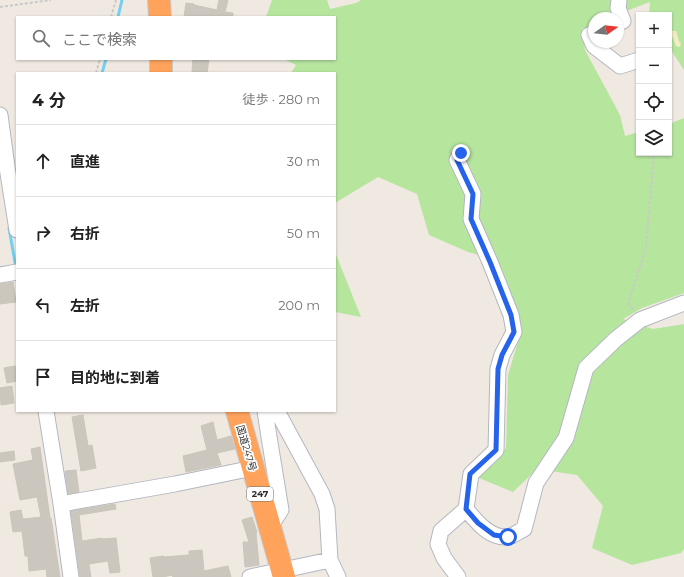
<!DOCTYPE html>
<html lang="ja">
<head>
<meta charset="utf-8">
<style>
	body { margin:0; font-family:Montserrat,"Noto Sans JP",sans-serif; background:#f2f2f2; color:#222 }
	.controls { position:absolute; right:12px; top:12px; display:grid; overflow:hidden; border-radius:0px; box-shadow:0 1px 3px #0004 }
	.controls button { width:36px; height:36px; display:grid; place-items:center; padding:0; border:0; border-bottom:1px solid #e0e0e0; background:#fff; color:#222; font:20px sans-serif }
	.compass { position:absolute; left:588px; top:12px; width:36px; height:36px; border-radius:50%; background:#fff; box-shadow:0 1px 3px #0004; rotate:75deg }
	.stop { position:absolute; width:12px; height:12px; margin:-9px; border:3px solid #2563eb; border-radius:50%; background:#fff }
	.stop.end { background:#2563eb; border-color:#fff; box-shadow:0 1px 4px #0008 }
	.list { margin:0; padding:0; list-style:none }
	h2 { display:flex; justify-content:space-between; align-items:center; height:52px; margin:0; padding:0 16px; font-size:17px }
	h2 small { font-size:13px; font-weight:400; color:#767676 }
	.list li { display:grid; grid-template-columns:26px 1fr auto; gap:12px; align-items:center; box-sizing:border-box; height:72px; padding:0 16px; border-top:1px solid #e0e0e0 }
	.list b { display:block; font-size:15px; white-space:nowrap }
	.list em { font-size:13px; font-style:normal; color:#767676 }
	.icon { flex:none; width:22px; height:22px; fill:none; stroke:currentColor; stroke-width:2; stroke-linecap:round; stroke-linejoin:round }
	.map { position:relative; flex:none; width:684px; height:577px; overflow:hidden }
	.search { position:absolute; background:#fff; box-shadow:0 1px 3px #0004; left:16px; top:16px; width:320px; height:44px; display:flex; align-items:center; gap:10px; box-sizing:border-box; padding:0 14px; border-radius:0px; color:#767676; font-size:15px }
	.panel { position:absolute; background:#fff; box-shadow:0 1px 3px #0004; left:16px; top:72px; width:320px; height:340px; border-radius:0px }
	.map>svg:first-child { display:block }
</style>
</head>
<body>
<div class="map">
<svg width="684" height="577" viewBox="0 0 684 577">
	<rect width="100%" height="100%" fill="#efe9e1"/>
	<path fill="#b6e59e" d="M272 0H327L330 9 356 3 361 0H684V70L669 47V15H649L650 2 608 18H594V24L582 29 585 50 620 115 625 136 639 132V153H669V124L684 118V293L642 308 623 319 653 329 684 324V549L681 553 632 565 592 548 603 506 577 475 537 469 513 492 479 478 506 448 508 375 521 332 497 260 468 252 429 235 417 194 378 177 335 203V73H291L296 65 284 59H335V17H266Z
		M335 252 361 317 335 312Z"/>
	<path fill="#f3ecc5" d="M672 31H676L679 41 681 44 680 47 676 46 673 38 671 35Z"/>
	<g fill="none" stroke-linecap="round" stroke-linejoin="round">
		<path stroke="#75cff0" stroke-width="3" d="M118 17 122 0
			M102 73 106 59
			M9 228 16 268"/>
	</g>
	<path fill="#cbc7bf" stroke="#cbc5ba" d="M219 0H228L225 12 233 13V17H184L186 3 194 4V5L217 10Z
		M193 59H209L207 73 192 72Z
		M13 282 16 302 0 304V284Z
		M15 366 17 381 7 383 4 368Z
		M12 386 14 403 1 405 0 388Z
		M83 415 88 446 92 445 96 468 81 471 72 417Z
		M213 422 217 440 231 436 235 449 217 453 221 465 186 472 183 456 207 450 201 426Z
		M40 447 50 518H51L60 577H47L46 569 29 571 28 556H25L22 531 13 532 10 512 21 510 23 519 41 517 37 497 20 500 13 464 33 460 31 449Z
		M14 451 15 460 0 462V453Z
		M76 470 79 492 68 494 65 471Z
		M115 504 116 509 79 515 82 541 102 538V539L116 538 120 572 110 573 108 561 89 564 91 577H80L71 511Z
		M252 517 257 532 256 533 259 565 245 567 243 542H249L242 520Z
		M202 550 204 571 228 566 231 577H173L172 575 163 577H153L150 558 163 556 164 557 189 555V551Z"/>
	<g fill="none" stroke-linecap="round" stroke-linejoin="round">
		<g stroke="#b4b7c1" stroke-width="17">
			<path id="minor" d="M618 23 623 21 618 8 619 0
				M594 33 589 35 594 46 620 66 639 60
				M0 115 7 167 17 230
				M0 275 17 272
				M46 411 61 504 71 577
				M265 411 270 443 281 510 270 527
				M277 411 322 494 327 509 330 560
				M61 504 175 484 253 468
				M466 509C476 521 489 538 507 537 512 537 519 531 524 529L536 483 566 438 586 368 616 339 640 320 684 303
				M250 577 330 560 338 577
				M458 577 444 558 438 544 441 531 466 509 471 474 496 450 498 369 502 355 514 332 511 315 490 262 471 219 473 194 457 160 461 153"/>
		</g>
		<g stroke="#c9c9c9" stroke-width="24">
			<path id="highway" d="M159 0 160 17
				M161 59V73
				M237 411 284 577"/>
		</g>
		<path stroke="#c9c9c9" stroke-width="2" stroke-dasharray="3 2" stroke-linecap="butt" d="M0 7 51 0
			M111 17 116 0
			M96 73 100 59
			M633 309 628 303 646 248 654 153"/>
		<use href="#minor" stroke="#fff" stroke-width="15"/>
		<use href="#highway" stroke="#ffa35c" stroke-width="22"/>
	</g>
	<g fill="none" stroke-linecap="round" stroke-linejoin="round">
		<path stroke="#2563eb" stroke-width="5" d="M461 153 457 160 473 194 471 219 490 262 511 315 514 332 502 355 498 369 496 450 470 474 466 509 478 523 494 535 508 537"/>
	</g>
	<g text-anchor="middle" stroke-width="3.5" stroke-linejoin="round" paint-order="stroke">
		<rect fill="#fff" stroke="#6d6d6d" stroke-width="1" x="247" y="487" width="26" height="14" rx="3"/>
		<g font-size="9" font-weight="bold" fill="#2e2e2e">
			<text x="260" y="497">247</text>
		</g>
		<g font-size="10" fill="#2e2e2e" stroke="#fff">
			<text transform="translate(247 448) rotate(74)" y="4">国道247号</text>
		</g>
	</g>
</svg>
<div class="controls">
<button>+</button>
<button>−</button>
<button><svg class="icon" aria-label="locate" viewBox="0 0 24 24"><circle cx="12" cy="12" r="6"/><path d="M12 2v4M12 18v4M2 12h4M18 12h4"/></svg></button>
<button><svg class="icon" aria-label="layers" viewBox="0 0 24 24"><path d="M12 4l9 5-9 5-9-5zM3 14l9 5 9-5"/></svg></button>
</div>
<svg class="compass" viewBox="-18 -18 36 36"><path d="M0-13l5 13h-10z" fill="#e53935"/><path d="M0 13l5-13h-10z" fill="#767676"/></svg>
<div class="stop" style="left:508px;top:537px"></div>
<div class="stop end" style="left:461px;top:153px"></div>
<div class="search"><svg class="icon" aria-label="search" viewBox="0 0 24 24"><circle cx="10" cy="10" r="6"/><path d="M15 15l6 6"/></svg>ここで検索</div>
<section class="panel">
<h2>4 分<small>徒歩 · 280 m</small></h2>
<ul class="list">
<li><svg class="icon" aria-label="ahead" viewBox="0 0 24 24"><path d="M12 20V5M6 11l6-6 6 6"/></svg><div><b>直進</b></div><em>30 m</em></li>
<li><svg class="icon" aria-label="right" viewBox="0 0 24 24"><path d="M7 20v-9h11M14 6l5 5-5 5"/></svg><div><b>右折</b></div><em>50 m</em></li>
<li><svg class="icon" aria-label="left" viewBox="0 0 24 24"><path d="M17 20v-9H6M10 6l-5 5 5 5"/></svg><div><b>左折</b></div><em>200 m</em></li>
<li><svg class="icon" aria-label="arrive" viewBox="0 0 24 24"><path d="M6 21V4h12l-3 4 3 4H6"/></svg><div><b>目的地に到着</b></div></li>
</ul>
</section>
</div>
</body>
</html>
